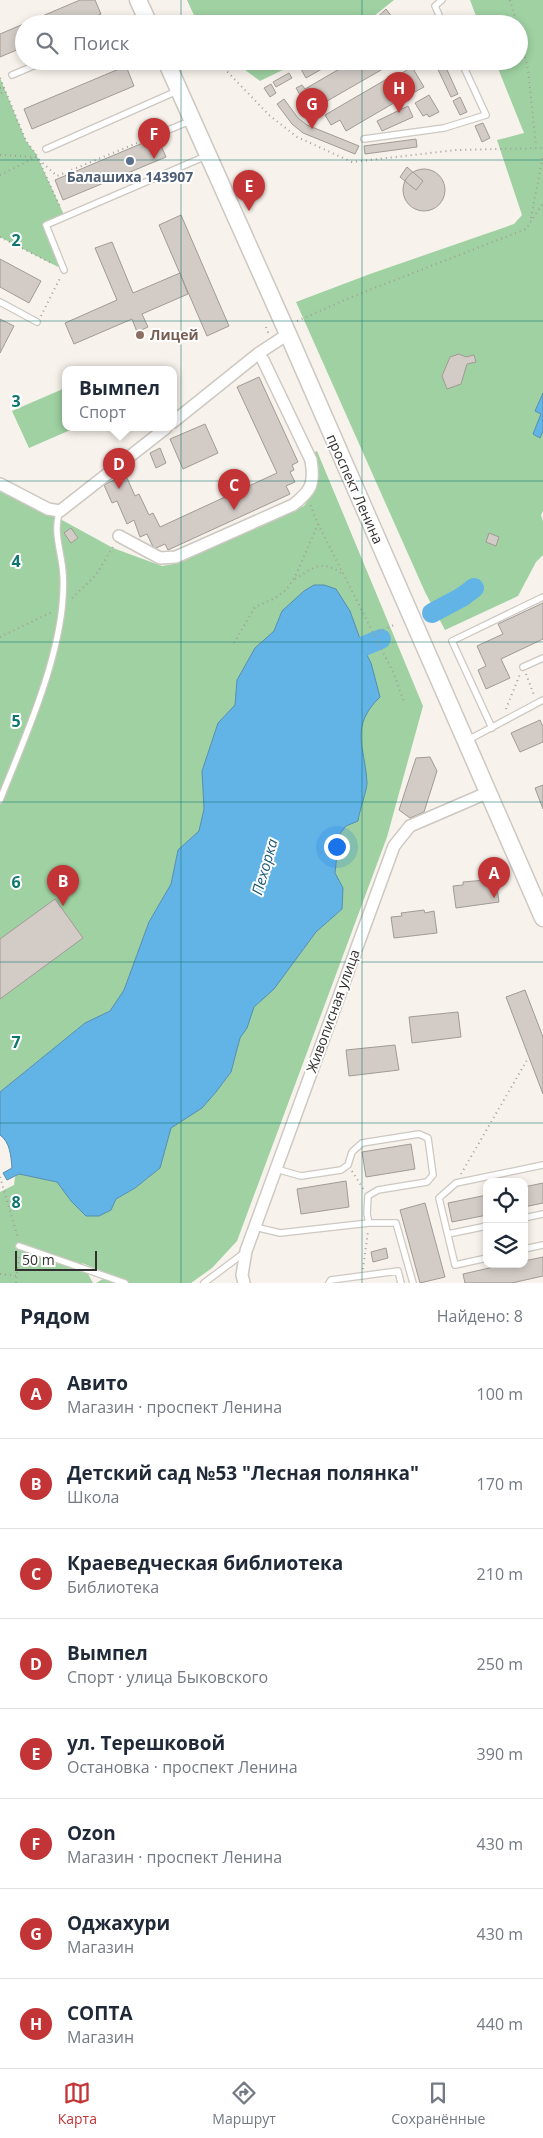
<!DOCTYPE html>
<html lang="ru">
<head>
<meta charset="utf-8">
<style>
	body { margin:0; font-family:"Open Sans",sans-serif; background:#f6f6f7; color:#1f2937 }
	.controls { position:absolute; right:15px; bottom:15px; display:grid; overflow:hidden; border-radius:10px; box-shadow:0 2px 8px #0003 }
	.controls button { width:45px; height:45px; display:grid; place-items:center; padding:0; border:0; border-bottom:1px solid #e0e1e3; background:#fff; color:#1f2937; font:25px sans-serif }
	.scale { position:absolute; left:15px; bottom:12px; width:82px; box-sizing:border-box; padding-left:5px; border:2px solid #33312f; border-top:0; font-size:14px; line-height:18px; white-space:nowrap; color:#33312f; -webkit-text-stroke:4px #fff; paint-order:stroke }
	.you { position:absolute; left:336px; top:846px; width:18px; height:18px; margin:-12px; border:4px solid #fff; border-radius:50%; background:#1a73e8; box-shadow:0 0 0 8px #1a73e833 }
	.badge { display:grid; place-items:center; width:32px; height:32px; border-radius:50%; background:#c33436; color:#fff; font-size:16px; font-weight:700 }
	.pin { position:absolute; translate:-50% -41px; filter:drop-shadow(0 1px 2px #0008) }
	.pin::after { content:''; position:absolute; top:26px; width:18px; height:15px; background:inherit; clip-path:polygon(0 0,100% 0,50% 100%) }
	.popup { position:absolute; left:62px; top:366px; width:115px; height:65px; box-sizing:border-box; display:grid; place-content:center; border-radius:10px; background:#fff; filter:drop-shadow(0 1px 4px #0005); font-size:16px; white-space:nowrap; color:#747a83 }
	.popup b { font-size:19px; color:#1f2937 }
	.popup::after { content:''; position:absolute; left:50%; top:100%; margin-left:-10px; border:10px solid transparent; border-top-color:#fff }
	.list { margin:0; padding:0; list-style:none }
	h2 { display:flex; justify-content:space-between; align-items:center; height:65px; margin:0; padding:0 20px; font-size:21px }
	h2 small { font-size:16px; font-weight:400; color:#747a83 }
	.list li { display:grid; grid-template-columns:32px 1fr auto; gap:15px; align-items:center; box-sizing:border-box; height:90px; padding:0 20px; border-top:1px solid #e0e1e3 }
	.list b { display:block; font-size:19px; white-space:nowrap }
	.list p { margin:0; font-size:16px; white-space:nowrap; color:#747a83 }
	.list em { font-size:16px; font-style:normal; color:#747a83 }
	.icon { flex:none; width:28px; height:28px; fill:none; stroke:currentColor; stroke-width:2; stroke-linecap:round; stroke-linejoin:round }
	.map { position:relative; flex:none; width:543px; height:1283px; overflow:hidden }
	.search { position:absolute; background:#fff; box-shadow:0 2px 8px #0003; left:15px; right:15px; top:15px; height:55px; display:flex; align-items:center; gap:12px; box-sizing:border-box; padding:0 18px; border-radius:28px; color:#747a83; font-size:19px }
	.sheet { height:785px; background:#fff }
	nav { display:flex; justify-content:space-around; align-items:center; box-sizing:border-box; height:70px; border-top:1px solid #e0e1e3; background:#fff; font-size:14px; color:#747a83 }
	nav a { display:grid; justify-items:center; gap:2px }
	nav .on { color:#c33436 }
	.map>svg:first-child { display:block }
</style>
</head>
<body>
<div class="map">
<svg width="543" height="1283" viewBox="0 0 543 1283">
	<rect width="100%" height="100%" fill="#f7f2eb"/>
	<path fill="#9fd1a2" d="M187 0H394L364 24H198Z
		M470 0H543V393L535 411 542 414 533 434 540 438 543 431V511L541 515 543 521V555L536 562 518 596 445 630 425 592 296 302 370 274 514 224 522 215 497 140 524 133 495 61H519V24H479Z
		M233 61H301L260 81Z
		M0 78 26 141 36 154 65 217 46 226 64 270 0 237Z
		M65 388V428H75L29 448 12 411Z
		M317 451 423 706 387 837 237 1241 212 1268 191 1283H96L103 1279 104 1272 82 1263 93 1283H0V1192L14 1185 15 1177 19 1174 57 1182 71 1201 86 1216 111 1210 116 1199 135 1188 160 1168 171 1128 202 1108 216 1092 231 1072 240 1038 247 1028 254 1007 274 989 316 932 342 909 343 888 335 873 339 835 346 826 358 821 361 801 367 786 360 730 367 709 371 663 363 647 350 611H282L274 631 255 648 237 680 235 705 218 723 202 771 204 809 199 831 178 850 171 884 149 922 124 990 110 1011 85 1023 0 1092V486L113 548 162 566 179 563 304 506C320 485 317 478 311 454Z"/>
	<path fill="#62b4e6" stroke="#548daf" d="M543 393V431L540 438 533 434 541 414 535 411Z
		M314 585H324L336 589 350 611 363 647 371 663 380 697C349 727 365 746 367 783 367 790 359 812 358 821L346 826 339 835 335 873 343 888 342 909 316 932 274 989 254 1007 247 1028 240 1038 231 1072 216 1092 202 1108 171 1128 160 1168 135 1188 116 1199 111 1210 99 1216H86L71 1201 57 1182 19 1174 7 1180 3 1173 12 1168C11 1156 10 1142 0 1135V1092L85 1023 110 1011 124 990 149 922 171 884 178 850 199 831 204 809 202 771 218 723 235 705 237 680 255 648 274 631 282 611 304 591Z"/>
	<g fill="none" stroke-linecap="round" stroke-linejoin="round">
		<path stroke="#62b4e6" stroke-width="20" d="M432 613 462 597 474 588
			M341 660 347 653 381 639"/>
	</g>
	<path fill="#d2cbc6" stroke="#a19a95" d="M80 0H95L101 14 79 24H24V47L0 57V34Z
		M386 9 392 17 385 23 386 24H370Z
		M314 61H336L306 78 301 69Z
		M353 61H385L388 66 315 108 319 115 314 119 296 88 302 85 305 89Z
		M434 61H443L458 94 451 97Z
		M126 66 134 86 32 129 24 109Z
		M412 67 424 87 413 93 402 73Z
		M289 73 292 78 276 87 273 82Z
		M392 76 404 97 346 131 340 120 331 125 325 115Z
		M271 84 276 93 270 97 264 88Z
		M429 95 439 112 429 117 427 114 423 116 415 103Z
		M460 97 467 112 460 115 453 101Z
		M284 99 298 118 307 125 359 146 355 154 303 133 292 124 277 104Z
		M408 106 413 117 382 131 377 121Z
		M483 123 490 138 482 142 475 126Z
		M157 137 166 157 63 200 55 180Z
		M416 139 417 147 365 154 364 146Z
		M407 167 423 181 416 190 400 177Z
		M403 190a21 21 0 1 1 42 0a21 21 0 1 1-42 0Z
		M181 215 229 326 207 336 159 225Z
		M112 242 133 293 180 273 188 294 142 314 148 327 137 332 132 319 74 344 65 323 117 300 95 248Z
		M0 259 41 281 29 303 0 287Z
		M0 319 14 326 0 353Z
		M459 354 466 357 474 355 476 362 467 364 461 384 447 389 442 376 450 357Z
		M259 377 298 462 292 465 294 470 290 472 295 482 286 486 290 494 168 550 165 544 154 549 147 534 140 537 134 520 127 524 117 501 112 503 104 485 114 480 116 483 127 478 135 496 139 494 149 515 153 513 160 527 277 473 237 387Z
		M205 424 218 453 183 469 170 439Z
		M160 448 166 463 156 468 150 453Z
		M71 528 78 538 71 543 64 533Z
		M489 533 499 537 496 546 486 542Z
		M543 603V639L501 659 510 678 486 689 478 670 486 666 477 646 503 634 498 624Z
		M540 720 543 727V742L520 752 511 733Z
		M430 757 437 771 424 812 410 818 399 810 416 758Z
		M543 785V809L535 788Z
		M486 880V882L496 881 499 902 456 908 453 886 463 885V882Z
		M55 899 83 938 0 999V939Z
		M424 910 425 913 434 911 437 933 394 938 391 917 402 916 401 913Z
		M525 990 543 1037V1094L506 997Z
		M458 1012 461 1037 412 1043 409 1017Z
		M395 1045 399 1070 349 1076 346 1050Z
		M411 1144 415 1169 366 1177 362 1152Z
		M346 1181 349 1207 301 1214 297 1189Z
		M543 1183V1203L524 1207V1187Z
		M487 1195V1215L452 1222 448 1203Z
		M425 1203 445 1277 420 1283 400 1210Z
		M386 1248 388 1258 373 1262 371 1252Z
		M543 1257V1276L512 1283H465L463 1274 507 1264H524V1261Z"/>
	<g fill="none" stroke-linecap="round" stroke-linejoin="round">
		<g stroke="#cdc8c1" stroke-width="8">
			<path id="lane" d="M442 0 435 6 443 24
				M132 24 144 19
				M12 75 45 61
				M364 139 444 128 486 115 461 61
				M144 140 190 121
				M46 149 177 91
				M64 270 46 225 206 156
				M0 302 37 322
				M523 667 543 658
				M492 728 452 641 543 597
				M468 740 543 700
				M0 800C23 742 55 671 62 608 63 597 64 585 63 574 62 553 52 531 60 511
				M524 1218 543 1214
				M369 1223H396L413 1283
				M255 1227 280 1233 369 1223 367 1214 368 1196 378 1190 427 1182 433 1175 428 1138 419 1134 362 1143 352 1152 348 1165 341 1170 301 1176 276 1169
				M448 1234 487 1226
				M19 1246 125 1283
				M524 1249 543 1245
				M487 1258 455 1265 439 1198 456 1183 543 1165
				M204 1283 244 1253
				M329 1283 331 1280 398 1271 401 1283"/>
		</g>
		<g stroke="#cdc8c1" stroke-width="14">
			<path id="street" d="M173 422 259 353 288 334
				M0 484 48 509 60 511 166 428
				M119 536 160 558 176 557 293 505C311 491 315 484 311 460L263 360
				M244 1283 242 1275 246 1251 394 846 410 826 489 792"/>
		</g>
		<g stroke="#cdc8c1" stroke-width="19">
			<path id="secondary" d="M138 0 149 24
				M166 61 288 334 543 918"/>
		</g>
		<path stroke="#a39f9a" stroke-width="2" stroke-dasharray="1 4" stroke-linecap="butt" d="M510 0 517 24
			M165 16 174 24
			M519 33 528 69 536 146
			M217 61 269 115 297 137 352 162 456 150 543 148
			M0 78 26 141 36 154 61 209
			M0 88 4 87 0 96
			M0 155 36 157 57 176 137 143
			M0 175 36 157
			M531 218 543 156
			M0 237 53 264
			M41 316 60 278
			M297 321 354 296 526 229 543 203
			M266 327 269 335
			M318 524 394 674 404 702
			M295 579C313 568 321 559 341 573
			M72 598 96 575 114 545
			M374 634 396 624
			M0 637 52 612
			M234 643 255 607 275 598 286 590 295 577 318 524 310 504
			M526 674 534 695
			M506 709 520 674
			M352 1171 364 1190
			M461 1174 527 1060
			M0 1177 18 1238
			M363 1269 368 1231
			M16 1283 19 1256"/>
		<use href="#lane" stroke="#fff" stroke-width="5.5"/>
		<use href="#street" stroke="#fff" stroke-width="11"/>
		<use href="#secondary" stroke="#fff" stroke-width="16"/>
		<path stroke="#a39f9a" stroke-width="2" stroke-dasharray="1 4" stroke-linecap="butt" d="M0 1274 17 1276"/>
	</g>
	<path fill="none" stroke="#0f766e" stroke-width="1" stroke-opacity="0.55" d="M181 0V24M362 0V24M181 61V1283M362 61V1283M0 160H543M0 321H543M0 481H543M0 642H543M0 802H543M0 962H543M0 1123H543"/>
	<circle fill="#5c6f8a" stroke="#fff" stroke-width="2" cx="130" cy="161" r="5"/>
	<circle fill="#8d6e63" stroke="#fff" stroke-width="2" cx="140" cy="335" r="5"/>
	<g text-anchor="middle" stroke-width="4" stroke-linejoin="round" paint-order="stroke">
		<g font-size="14" font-weight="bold" fill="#4e5e75" stroke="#fff">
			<text x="130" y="182">Балашиха 143907</text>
		</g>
		<g font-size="14" font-weight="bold" fill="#785e54" stroke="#fff" text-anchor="start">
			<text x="150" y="340">Лицей</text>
		</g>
		<g font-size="14" fill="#33312f" stroke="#fff">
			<text transform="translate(355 489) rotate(66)" y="5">проспект Ленина</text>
			<text transform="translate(333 1011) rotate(-70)" y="5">Живописная улица</text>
		</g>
		<g font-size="15" font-style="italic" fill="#1c5a7b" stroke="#fff">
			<text transform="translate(265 867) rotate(-74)" y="5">Пехорка</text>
		</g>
	</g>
	<g font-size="16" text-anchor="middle" font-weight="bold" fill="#0f766e" stroke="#fff" stroke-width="4" stroke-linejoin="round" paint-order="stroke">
		<text x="16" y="246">2</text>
		<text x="16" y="407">3</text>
		<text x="16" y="567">4</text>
		<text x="16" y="727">5</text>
		<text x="16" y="888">6</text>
		<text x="16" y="1048">7</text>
		<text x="16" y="1208">8</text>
	</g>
</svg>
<div class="controls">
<button><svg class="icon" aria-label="locate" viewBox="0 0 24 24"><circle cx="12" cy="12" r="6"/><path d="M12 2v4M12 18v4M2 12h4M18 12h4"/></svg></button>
<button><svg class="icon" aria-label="layers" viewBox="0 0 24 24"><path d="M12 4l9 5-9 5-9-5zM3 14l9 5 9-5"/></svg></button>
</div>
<div class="scale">50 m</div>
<div class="you"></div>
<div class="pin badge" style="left:494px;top:898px">A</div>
<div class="pin badge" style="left:63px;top:906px">B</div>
<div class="pin badge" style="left:234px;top:510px">C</div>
<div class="pin badge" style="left:119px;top:489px">D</div>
<div class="popup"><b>Вымпел</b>Спорт</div>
<div class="pin badge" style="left:249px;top:211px">E</div>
<div class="pin badge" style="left:154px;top:159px">F</div>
<div class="pin badge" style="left:312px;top:129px">G</div>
<div class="pin badge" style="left:399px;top:113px">H</div>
<div class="search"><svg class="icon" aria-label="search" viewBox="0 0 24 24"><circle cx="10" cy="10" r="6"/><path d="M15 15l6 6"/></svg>Поиск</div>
</div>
<section class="sheet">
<h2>Рядом<small>Найдено: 8</small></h2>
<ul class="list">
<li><span class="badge">A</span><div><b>Авито</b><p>Магазин · проспект Ленина</p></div><em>100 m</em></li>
<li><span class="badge">B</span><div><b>Детский сад №53 &quot;Лесная полянка&quot;</b><p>Школа</p></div><em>170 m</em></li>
<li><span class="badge">C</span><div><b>Краеведческая библиотека</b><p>Библиотека</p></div><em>210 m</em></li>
<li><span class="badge">D</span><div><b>Вымпел</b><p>Спорт · улица Быковского</p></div><em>250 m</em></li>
<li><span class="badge">E</span><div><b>ул. Терешковой</b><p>Остановка · проспект Ленина</p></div><em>390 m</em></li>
<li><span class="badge">F</span><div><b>Ozon</b><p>Магазин · проспект Ленина</p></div><em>430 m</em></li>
<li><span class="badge">G</span><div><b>Оджахури</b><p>Магазин</p></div><em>430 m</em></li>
<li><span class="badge">H</span><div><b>СОПТА</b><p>Магазин</p></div><em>440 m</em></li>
</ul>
</section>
<nav>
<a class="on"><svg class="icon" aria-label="map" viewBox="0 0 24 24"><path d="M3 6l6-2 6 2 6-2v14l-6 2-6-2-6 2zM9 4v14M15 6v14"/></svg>Карта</a>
<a><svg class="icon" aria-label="directions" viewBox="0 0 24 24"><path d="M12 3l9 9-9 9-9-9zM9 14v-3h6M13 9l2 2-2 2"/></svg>Маршрут</a>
<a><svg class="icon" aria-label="saved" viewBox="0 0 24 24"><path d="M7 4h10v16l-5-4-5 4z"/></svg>Сохранённые</a>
</nav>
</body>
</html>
